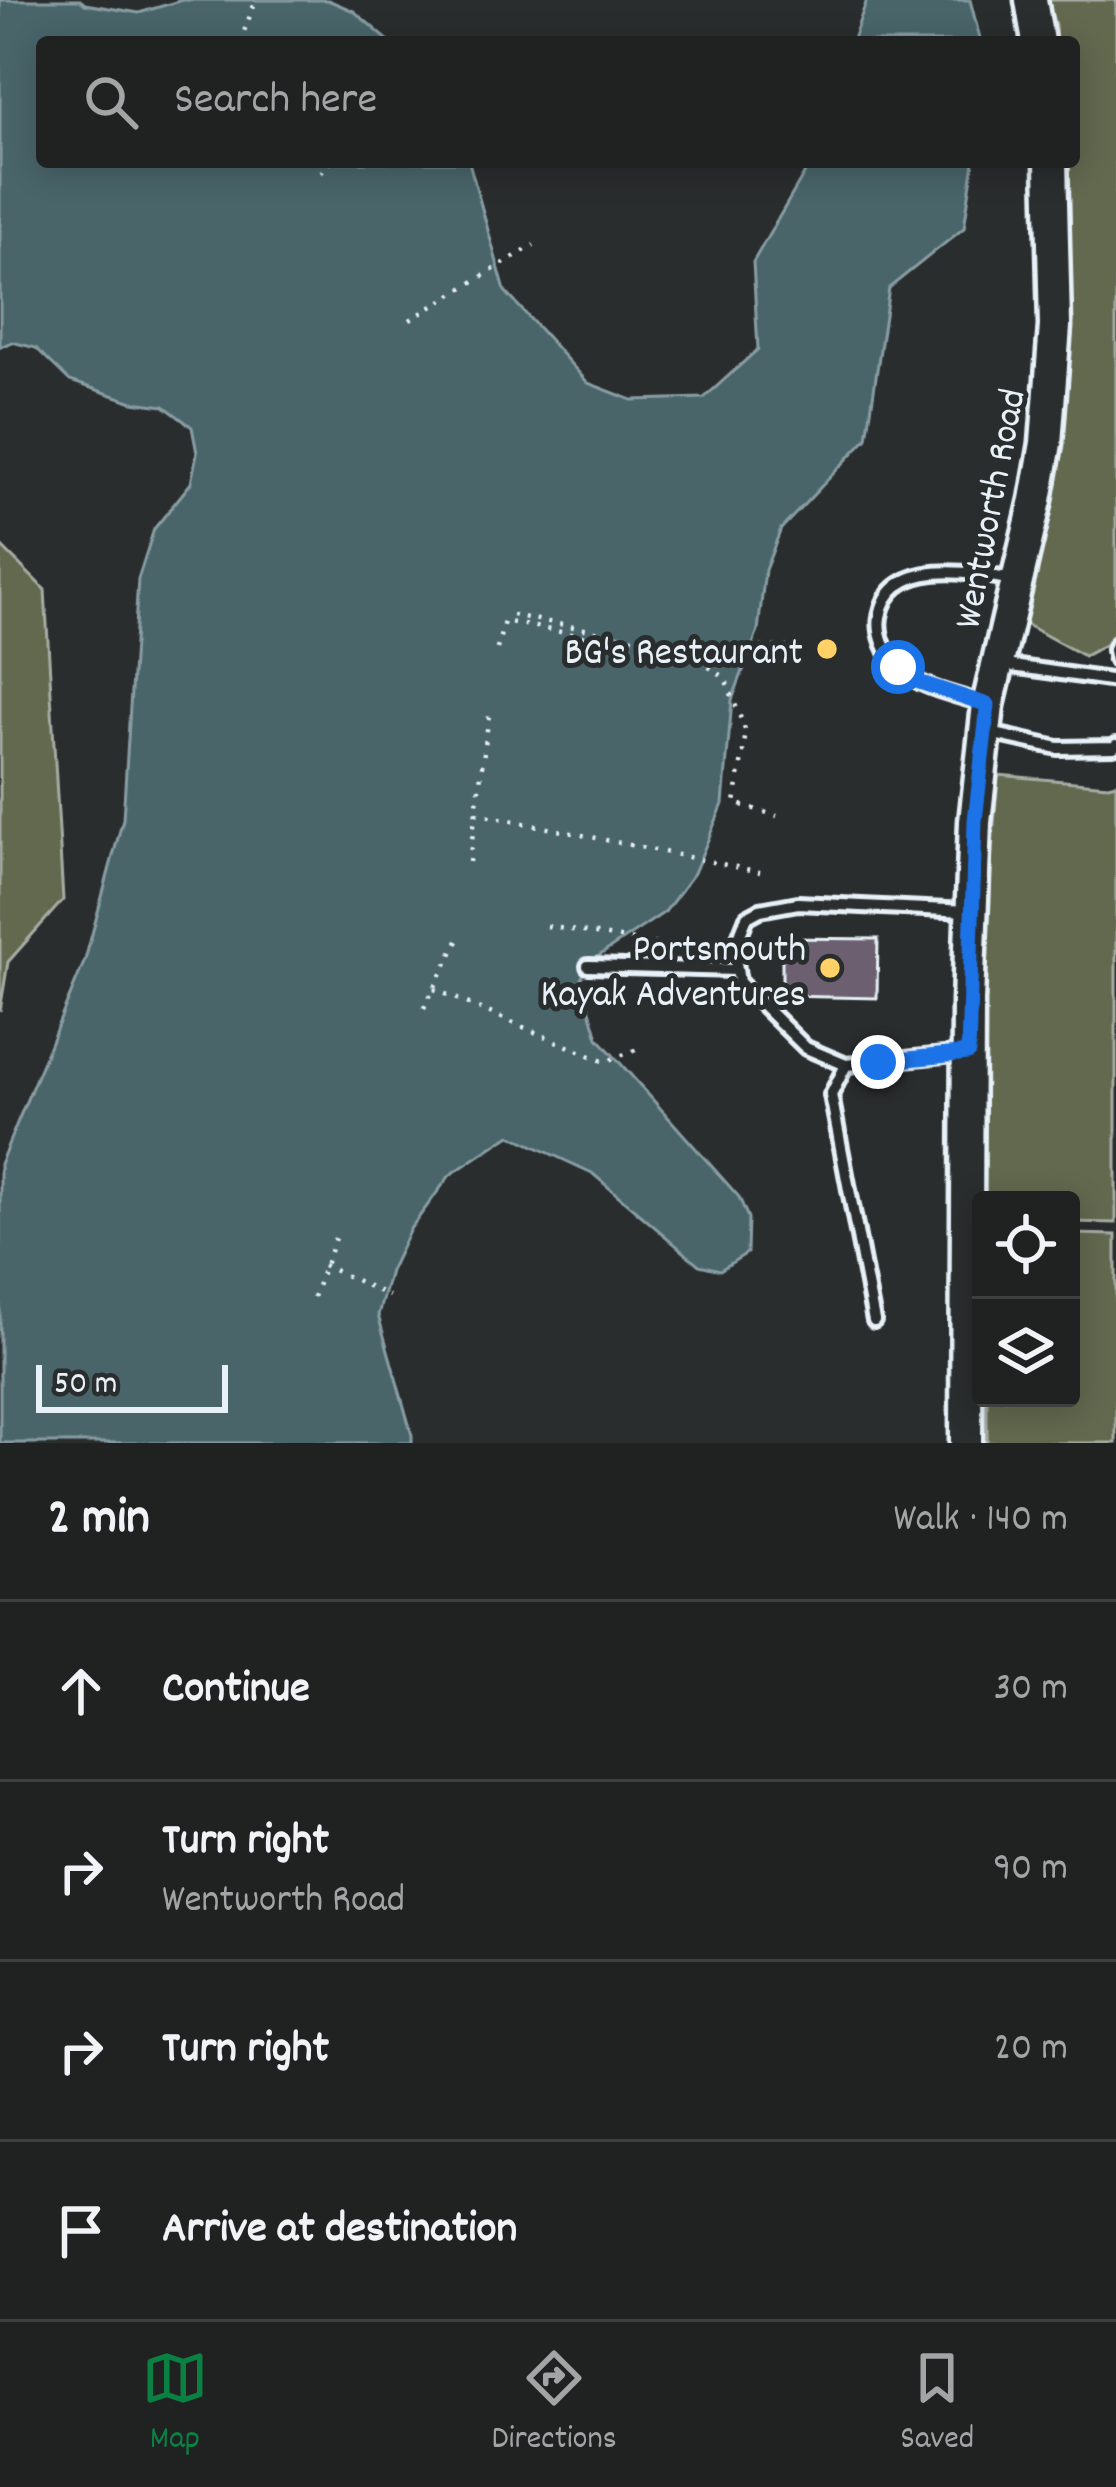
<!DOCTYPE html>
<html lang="en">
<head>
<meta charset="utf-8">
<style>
	body { margin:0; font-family:Dekko,sans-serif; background:#2d2f2f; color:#f1f3f6 }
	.controls { position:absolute; right:36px; bottom:36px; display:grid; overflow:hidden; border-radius:12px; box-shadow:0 6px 30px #0003 }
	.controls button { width:108px; height:108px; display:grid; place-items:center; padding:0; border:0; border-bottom:3px solid #3d3f40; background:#202222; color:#f1f3f6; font:60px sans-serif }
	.scale { position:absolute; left:36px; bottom:30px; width:192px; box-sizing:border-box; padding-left:12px; border:6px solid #e8f1f8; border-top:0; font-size:33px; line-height:42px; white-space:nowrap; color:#e8f1f8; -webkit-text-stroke:9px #2a2d2e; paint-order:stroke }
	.stop { position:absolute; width:36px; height:36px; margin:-27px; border:9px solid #1a73e8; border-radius:50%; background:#fff }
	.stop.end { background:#1a73e8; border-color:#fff; box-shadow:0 3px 12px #0008 }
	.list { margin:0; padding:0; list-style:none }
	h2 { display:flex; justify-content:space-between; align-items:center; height:156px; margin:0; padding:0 48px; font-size:51px }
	h2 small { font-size:39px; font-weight:400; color:#a2a4a5 }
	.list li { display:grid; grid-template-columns:78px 1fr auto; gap:36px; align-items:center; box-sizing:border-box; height:180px; padding:0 48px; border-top:3px solid #3d3f40 }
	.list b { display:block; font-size:45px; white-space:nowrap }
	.list p { margin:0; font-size:39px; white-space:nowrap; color:#a2a4a5 }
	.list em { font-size:39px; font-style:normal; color:#a2a4a5 }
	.icon { flex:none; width:66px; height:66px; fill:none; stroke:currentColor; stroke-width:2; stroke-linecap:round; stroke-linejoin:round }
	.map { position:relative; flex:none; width:1116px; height:1443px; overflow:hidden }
	.search { position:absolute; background:#202222; box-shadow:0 6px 30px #0003; left:36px; right:36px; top:36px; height:132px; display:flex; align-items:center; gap:30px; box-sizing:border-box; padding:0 42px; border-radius:12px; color:#a2a4a5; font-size:45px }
	.sheet { height:876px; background:#202222 }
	nav { display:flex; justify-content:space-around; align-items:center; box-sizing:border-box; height:168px; border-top:3px solid #3d3f40; background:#202222; font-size:33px; color:#a2a4a5 }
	nav a { display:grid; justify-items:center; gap:6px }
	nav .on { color:#0b8043 }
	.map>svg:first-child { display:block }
</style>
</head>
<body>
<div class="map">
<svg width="1116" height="1443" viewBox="0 0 1116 1443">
	<rect width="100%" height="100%" fill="#2a2d2e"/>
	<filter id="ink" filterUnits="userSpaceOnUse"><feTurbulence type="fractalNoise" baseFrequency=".00833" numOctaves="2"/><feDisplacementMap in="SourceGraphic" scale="24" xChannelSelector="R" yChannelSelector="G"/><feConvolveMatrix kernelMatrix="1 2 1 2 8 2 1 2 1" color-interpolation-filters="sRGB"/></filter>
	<g filter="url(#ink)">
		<path fill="#63694f" stroke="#a6ada4" stroke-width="3" d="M1047 0H1116V639L1084 656 1023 623C1040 544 1055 465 1064 385 1072 311 1068 236 1064 162H1074V42H1056L1055 25Z
			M0 545 45 590 63 900 8 962 0 1011Z
			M998 775 1108 785 1116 783V1223L1071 1222V1200H983L982 1034 989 886Z
			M1071 1234 1116 1235V1443H987V1398H1071Z"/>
		<path fill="#48656b" stroke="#889da3" stroke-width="3" d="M0 0H80L85 4 139 13 182 0H328L354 11 390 42H42V162H469L505 291 588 383 632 400 704 398 758 349 753 262 811 162H974L964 228 889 288 867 438 781 529 765 570 758 631 732 700 723 804 694 873 665 912 591 961 581 979 598 1038 739 1197 748 1218 747 1253 720 1270 699 1265 592 1173 510 1135 450 1175 410 1229 390 1271 378 1315 412 1435V1443H0V1164L85 960 123 819 138 579 154 529 191 483 197 453 192 427 164 406 133 402 70 381 36 348 12 342 0 347Z
			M867 0H970L981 42H852Z"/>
		<path fill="#6c6170" stroke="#e8f1f8" stroke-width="3" d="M782 938 878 939 877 998 782 996Z"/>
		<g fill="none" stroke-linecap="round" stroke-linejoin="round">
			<g stroke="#e8f1f8" stroke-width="20">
				<path id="service" d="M1116 644 1114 650 1116 660
					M999 664 1116 681
					M985 704C957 695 921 689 899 668 886 656 877 633 880 617 889 556 974 572 1017 581
					M990 733 1058 748 1114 747 1116 745
					M588 966 737 970
					M846 1065 806 1048 739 982 734 950 747 917 760 910 798 903 968 911
					M874 1321 831 1095 846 1065 964 1053"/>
			</g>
			<g stroke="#e8f1f8" stroke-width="39">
				<path id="secondary" d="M1031 0 1038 42
					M966 1443 968 1001 975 822 988 705 1036 500 1046 443 1055 326 1051 162"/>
			</g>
			<path stroke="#e8f1f8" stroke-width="4.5" stroke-dasharray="3 9" stroke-linecap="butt" d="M240 42 256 0
				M321 173 331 162
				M410 320 534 245
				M512 615 678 647H787
				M497 649 504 621 696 658 725 678 746 732 735 803 777 816
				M476 813 760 872
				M469 862 490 708
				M547 926 657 944
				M434 989 605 1062 640 1048
				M424 1008 459 939
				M323 1265 389 1296
				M313 1297 335 1238"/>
			<use href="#service" stroke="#2a2d2e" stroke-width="10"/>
			<use href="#secondary" stroke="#2a2d2e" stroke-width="30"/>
		</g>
	</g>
	<g fill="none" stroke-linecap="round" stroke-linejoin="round" filter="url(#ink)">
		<path stroke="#1a73e8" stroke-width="15" d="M878 1062 968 1053 975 821 988 705 919 682 898 667"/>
	</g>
	<g fill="#ffd166" stroke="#2a2d2e" stroke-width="4.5">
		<circle cx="827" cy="649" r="12"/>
		<circle cx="830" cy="968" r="12"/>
	</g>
	<g text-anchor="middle" stroke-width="10" stroke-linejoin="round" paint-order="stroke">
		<g font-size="39" fill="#e8f1f8" stroke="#2a2d2e">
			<text transform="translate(987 508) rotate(-79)" y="14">Wentworth Road</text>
		</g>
		<g font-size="39" fill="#e8f1f8" stroke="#2a2d2e" text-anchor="end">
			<text x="803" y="663">BG's Restaurant</text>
			<text x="806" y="960">Portsmouth<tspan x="806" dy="45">Kayak Adventures</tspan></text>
		</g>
	</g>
</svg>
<div class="controls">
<button><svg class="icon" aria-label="locate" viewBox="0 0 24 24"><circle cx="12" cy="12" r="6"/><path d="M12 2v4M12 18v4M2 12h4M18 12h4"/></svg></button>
<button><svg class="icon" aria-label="layers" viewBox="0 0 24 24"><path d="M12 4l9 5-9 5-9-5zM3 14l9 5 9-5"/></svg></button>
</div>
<div class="scale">50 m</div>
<div class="stop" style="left:898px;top:667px"></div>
<div class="stop end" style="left:878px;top:1062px"></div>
<div class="search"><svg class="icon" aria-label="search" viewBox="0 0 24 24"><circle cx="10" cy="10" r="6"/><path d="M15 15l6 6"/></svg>Search here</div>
</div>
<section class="sheet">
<h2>2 min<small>Walk · 140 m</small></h2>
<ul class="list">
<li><svg class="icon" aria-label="ahead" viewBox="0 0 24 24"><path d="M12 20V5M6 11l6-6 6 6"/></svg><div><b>Continue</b></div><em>30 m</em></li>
<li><svg class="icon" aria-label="right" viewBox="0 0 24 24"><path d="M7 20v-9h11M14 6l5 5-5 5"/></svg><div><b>Turn right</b><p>Wentworth Road</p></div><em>90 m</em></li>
<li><svg class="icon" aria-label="right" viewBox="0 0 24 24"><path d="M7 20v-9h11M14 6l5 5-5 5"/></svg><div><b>Turn right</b></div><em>20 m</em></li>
<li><svg class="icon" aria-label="arrive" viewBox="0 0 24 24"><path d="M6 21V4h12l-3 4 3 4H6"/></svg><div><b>Arrive at destination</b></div></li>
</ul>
</section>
<nav>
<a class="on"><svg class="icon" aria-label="map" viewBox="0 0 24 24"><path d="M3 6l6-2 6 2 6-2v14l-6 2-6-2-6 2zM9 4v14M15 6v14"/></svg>Map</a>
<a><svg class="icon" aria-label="directions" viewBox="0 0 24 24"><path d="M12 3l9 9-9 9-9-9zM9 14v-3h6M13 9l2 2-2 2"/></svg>Directions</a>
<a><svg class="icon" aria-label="saved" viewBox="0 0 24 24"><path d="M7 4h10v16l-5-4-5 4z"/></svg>Saved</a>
</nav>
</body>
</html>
